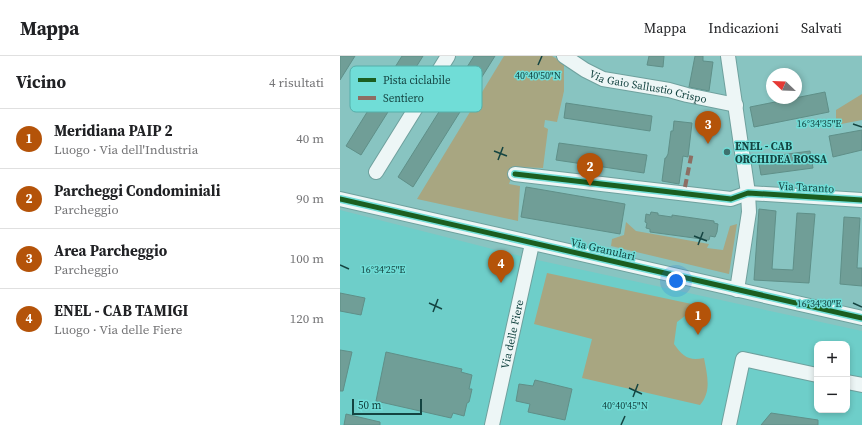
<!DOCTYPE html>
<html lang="it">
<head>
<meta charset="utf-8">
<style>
	body { margin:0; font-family:"Source Serif 4",serif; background:#f6f6f6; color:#202124 }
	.controls { position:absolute; right:12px; bottom:12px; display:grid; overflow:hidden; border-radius:8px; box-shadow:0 2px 6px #0003 }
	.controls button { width:36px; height:36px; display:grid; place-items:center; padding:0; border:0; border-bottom:1px solid #e0e0e0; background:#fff; color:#202124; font:20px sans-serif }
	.compass { position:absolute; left:426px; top:12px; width:36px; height:36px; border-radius:50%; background:#fff; box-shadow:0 2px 6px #0003; rotate:293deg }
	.scale { position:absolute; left:12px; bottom:10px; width:70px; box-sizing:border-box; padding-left:4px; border:2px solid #144441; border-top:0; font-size:11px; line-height:14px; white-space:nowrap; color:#144441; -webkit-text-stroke:3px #70ddd7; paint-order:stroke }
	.you { position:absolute; left:336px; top:225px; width:14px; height:14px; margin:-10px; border:3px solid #fff; border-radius:50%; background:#1a73e8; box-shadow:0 0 0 6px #1a73e833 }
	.badge { display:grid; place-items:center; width:26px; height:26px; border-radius:50%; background:#b45309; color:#fff; font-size:13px; font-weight:700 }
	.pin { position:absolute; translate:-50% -33px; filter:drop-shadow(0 1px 2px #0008) }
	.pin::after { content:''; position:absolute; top:21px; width:14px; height:12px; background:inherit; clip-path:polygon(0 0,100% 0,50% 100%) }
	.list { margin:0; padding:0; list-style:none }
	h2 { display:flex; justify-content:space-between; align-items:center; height:52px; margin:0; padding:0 16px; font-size:17px }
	h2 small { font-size:13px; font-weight:400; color:#757577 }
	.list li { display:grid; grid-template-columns:26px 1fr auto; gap:12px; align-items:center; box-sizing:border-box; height:60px; padding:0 16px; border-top:1px solid #e0e0e0 }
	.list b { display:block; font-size:15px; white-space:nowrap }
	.list p { margin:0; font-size:13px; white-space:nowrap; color:#757577 }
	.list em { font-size:13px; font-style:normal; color:#757577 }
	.map { position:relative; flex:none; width:522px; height:369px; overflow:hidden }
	header { display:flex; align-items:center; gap:24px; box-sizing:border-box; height:56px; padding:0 20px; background:#fff; border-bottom:1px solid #e0e0e0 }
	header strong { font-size:19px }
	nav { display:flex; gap:22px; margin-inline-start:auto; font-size:14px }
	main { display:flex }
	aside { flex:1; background:#fff }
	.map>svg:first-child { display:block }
</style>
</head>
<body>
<header>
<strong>Mappa</strong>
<nav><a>Mappa</a><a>Indicazioni</a><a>Salvati</a></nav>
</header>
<main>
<aside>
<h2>Vicino<small>4 risultati</small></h2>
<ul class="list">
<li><span class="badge">1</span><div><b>Meridiana PAIP 2</b><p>Luogo · Via dell'Industria</p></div><em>40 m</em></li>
<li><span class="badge">2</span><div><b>Parcheggi Condominiali</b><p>Parcheggio</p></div><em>90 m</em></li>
<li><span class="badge">3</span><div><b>Area Parcheggio</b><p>Parcheggio</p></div><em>100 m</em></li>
<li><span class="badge">4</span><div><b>ENEL - CAB TAMIGI</b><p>Luogo · Via delle Fiere</p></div><em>120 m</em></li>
</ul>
</aside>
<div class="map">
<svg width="522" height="369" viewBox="0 0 522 369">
	<rect width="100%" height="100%" fill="#88c4c1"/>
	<path fill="#6ecec9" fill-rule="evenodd" d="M0 154 188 202 522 275V369H0ZM477 288H507V354H477Z"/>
	<path fill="#a8a681" d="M164 0H212L224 7V35L217 66 205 64 204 71 208 73 203 112 175 111 169 128 180 130 178 165 77 143Z
		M522 38V64L496 69V54Z
		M286 166 296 175 369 188 367 192 383 194 390 170 397 168 389 218 271 190 272 183 284 179Z
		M207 217 361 250 359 255 349 257 337 266 334 288C343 301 349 305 364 302 367 319 372 335 360 349L242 322 252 283 194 268Z"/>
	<path fill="#709e97" stroke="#5f8f88" d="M0 0H15L0 24Z
		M62 0H83L21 99 6 90Z
		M134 0H155L73 131 58 121Z
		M309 0H324L323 11 307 9Z
		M355 0H363V5L373 6 369 35 349 31Z
		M485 36 489 56 414 71 410 51Z
		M226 47 312 60 310 75 224 62Z
		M334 65 352 67 348 101 343 100 339 128 322 125 325 102H326L328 98 331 75H333Z
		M522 74V94L493 101 489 80Z
		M219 87 307 99 304 117 216 104Z
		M470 95 473 112 421 119 418 102Z
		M186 131 285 148 280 178 181 161Z
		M419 153 436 155 432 213 453 214 457 157 475 158 469 227 414 224Z
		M311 156 318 157V159L332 161V159L374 165V167L378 168 377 176 375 181 370 180 369 184 310 176V173L306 172 307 167 305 166 306 158 310 159Z
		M504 161 520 162 517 212H522V230L500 228Z
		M0 237 25 242 21 259 0 255Z
		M0 294 12 296 3 335H0Z
		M46 296 122 313 121 316 132 319 129 333H132L130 342 129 346 127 347 124 360 113 357 111 362 36 345Z
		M195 324 232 333 225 364 188 356 190 348 176 345 179 328 193 330Z
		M431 357 478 364V369H421Z
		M6 358 40 366V369H4Z"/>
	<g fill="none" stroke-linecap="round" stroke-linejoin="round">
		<g stroke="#6fa19e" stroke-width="16">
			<g id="minor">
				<path id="s1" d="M224 0 245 14 263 23 329 34 347 39 396 49"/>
				<path d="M388 0 408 137 409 156 397 234"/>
				<path d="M36 116 108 0"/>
				<path d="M175 118 391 143 408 137 522 144"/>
				<path d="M0 143 522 262"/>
				<path d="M507 326 522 329"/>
				<path id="s2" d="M152 369 192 188"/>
				<path d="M389 369 403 303 477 319"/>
			</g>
		</g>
		<use href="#minor" stroke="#edf6f6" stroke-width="14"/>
		<path stroke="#8d6e63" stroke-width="4" stroke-dasharray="8 4" stroke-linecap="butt" d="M345 131 352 96"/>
		<g stroke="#70ddd7" stroke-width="8">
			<path id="cycleway" d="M175 118 391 143 408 137 522 144
				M0 143 522 262"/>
		</g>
		<use href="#cycleway" stroke="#1b5e20" stroke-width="5"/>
	</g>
	<path fill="none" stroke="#144441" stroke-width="1.5" d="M198 9 202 0M513 68 522 71M154 95 167 100M158 104 163 91M354 180 367 185M358 189 363 176M0 209 9 213M89 247 102 253M513 247 522 251M93 256 98 243M289 332 302 338M293 341 298 328M281 369 285 360"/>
	<circle fill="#3d716e" stroke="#70ddd7" stroke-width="1.5" cx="387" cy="96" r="4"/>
	<g text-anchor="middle" stroke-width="3" stroke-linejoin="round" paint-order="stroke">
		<g font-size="11" fill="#144441" stroke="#70ddd7">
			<text dy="4" stroke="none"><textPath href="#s1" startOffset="91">Via Gaio Sallustio Crispo</textPath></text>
			<text transform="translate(466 131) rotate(3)" y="4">Via Taranto</text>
			<text transform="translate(263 193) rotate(13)" y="4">Via Granulari</text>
			<text dy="4" stroke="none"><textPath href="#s2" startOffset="93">Via delle Fiere</textPath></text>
		</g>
		<g font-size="11" font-weight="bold" fill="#144441" stroke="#70ddd7" text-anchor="start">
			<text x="395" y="94">ENEL - CAB<tspan x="395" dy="13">ORCHIDEA ROSSA</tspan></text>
		</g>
	</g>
	<rect x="10" y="10" width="132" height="46" rx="6" fill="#70ddd7" stroke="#54afaa" stroke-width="1"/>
	<rect x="18" y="22" width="18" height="4" fill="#1b5e20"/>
	<rect x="18" y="40" width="18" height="4" fill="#8d6e63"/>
	<g font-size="11" fill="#144441">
		<text x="43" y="28">Pista ciclabile</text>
		<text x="43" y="46">Sentiero</text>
	</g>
	<g font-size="10" text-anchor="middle" fill="#144441" stroke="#70ddd7" stroke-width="3" stroke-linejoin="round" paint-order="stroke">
		<text x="198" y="23">40°40'50"N</text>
		<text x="479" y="71">16°34'35"E</text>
		<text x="43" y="217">16°34'25"E</text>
		<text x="479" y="251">16°34'30"E</text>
		<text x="285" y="353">40°40'45"N</text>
	</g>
</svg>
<div class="controls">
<button>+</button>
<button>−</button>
</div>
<svg class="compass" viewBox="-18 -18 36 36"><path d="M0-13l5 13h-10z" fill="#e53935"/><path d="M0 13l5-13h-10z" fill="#757577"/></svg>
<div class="scale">50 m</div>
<div class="you"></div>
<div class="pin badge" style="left:358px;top:279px">1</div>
<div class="pin badge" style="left:250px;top:130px">2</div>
<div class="pin badge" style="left:368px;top:88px">3</div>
<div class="pin badge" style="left:161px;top:227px">4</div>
</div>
</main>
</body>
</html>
